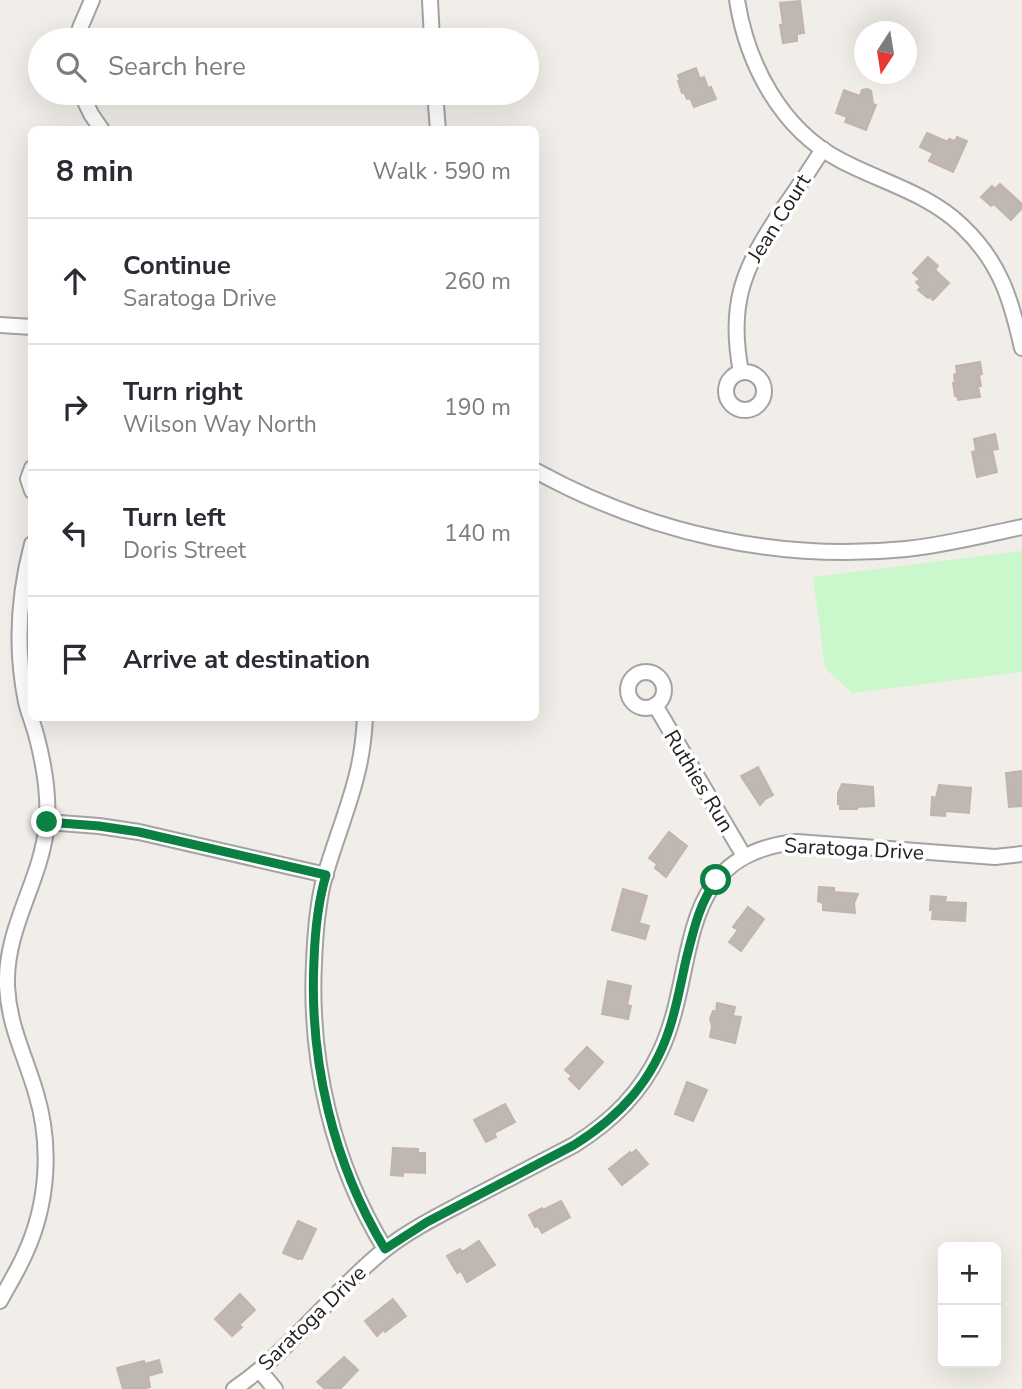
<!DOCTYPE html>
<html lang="en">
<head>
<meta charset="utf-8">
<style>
	body { margin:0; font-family:"Nunito Sans",sans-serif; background:#f2f2f3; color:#2b2b33 }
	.controls { position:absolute; right:21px; bottom:21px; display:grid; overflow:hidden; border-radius:10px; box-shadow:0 7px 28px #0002 }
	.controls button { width:63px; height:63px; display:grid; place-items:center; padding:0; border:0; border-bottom:2px solid #e1e1e2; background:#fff; color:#2b2b33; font:35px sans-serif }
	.compass { position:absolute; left:854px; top:21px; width:63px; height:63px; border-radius:50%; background:#fff; box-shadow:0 7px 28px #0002; rotate:192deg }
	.stop { position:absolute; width:21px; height:21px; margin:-16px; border:5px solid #0b8043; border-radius:50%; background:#fff }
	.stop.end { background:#0b8043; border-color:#fff; box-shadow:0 2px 7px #0008 }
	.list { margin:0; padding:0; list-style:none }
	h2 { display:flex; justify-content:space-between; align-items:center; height:91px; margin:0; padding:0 28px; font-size:30px }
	h2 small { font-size:23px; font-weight:400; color:#7c7c81 }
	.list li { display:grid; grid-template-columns:46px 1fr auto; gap:21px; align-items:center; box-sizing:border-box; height:126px; padding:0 28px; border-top:2px solid #e1e1e2 }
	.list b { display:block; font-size:26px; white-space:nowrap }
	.list p { margin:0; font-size:23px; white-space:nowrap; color:#7c7c81 }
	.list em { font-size:23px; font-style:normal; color:#7c7c81 }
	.icon { flex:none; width:38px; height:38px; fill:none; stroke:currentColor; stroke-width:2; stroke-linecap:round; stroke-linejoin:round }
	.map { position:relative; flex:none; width:1022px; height:1389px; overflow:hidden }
	.search { position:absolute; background:#fff; box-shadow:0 7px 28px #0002; left:28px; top:28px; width:511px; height:77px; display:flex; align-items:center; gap:18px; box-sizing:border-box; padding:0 24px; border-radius:38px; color:#7c7c81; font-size:26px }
	.panel { position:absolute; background:#fff; box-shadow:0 7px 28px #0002; left:28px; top:126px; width:511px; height:595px; border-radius:10px }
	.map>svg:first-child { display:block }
</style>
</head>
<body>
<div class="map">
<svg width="1022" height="1389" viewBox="0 0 1022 1389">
	<rect width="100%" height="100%" fill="#f1eee9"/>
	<path fill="#caf7cb" d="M1022 551V672L852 693 825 668 813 577Z"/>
	<path fill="#bfb7b2" stroke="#c2b4ac" stroke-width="2" d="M800 1 804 33 797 34V41L783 43 780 25 783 24 780 3Z
		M696 68 700 79 704 77 708 88 711 87 716 99 694 107 690 98 687 99 684 92 682 93 678 81H680L678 75Z
		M867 89 871 91 873 104 876 105 866 130 845 122 847 117 836 113 844 90 860 96 862 90Z
		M927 133 948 142 949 139 955 141 957 137 967 141 953 172 929 161 933 153 920 147Z
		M1000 184 1022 204V208L1011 220 994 204 991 206 981 197 992 186 995 189Z
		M928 257 938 266 935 270 949 283 933 300 929 296 928 298 918 290 921 287 916 282 920 279 913 273Z
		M980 362 982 374 979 375 981 386H978L980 397 958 400 957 396H955L953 383H955L954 375 957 373 956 366Z
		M995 434 998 449 992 450 997 472 977 477 972 452 976 451 974 439Z
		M758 767 773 795 765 799 760 805 741 776Z
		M1022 771V806L1009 807 1006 773Z
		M842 784 873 787 874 806 857 807V809H840V804H838V793Z
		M939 785 971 788 969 813 946 811 945 816 931 815 932 797 936 798Z
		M669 832 687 846 666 877 655 868 657 864 649 858Z
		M819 887 834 888V892L858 894 854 903 855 913 823 910V903L818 901Z
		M623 889 647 896 639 923 649 926 645 939 612 930Z
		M931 896 946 897 945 902 966 903 965 921 932 919 933 909 930 910Z
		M748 907 764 919 741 951 729 942 738 930 733 927Z
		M608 981 631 986 627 1005 631 1006 628 1019 602 1014Z
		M717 1003 735 1007 733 1016 741 1017 735 1043 710 1037 712 1026 710 1019 713 1011H716Z
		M587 1047 603 1062 579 1089 569 1079 572 1076 565 1070Z
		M687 1082 707 1090 693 1121 675 1114Z
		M505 1104 515 1122 494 1133 496 1137 486 1142 474 1120Z
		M393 1148 418 1149V1153H425V1173L403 1172V1176L391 1175Z
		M636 1150 648 1164 622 1185 609 1169 630 1152 631 1154Z
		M561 1201 570 1217 542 1233 538 1226 535 1227 529 1215 542 1208 543 1210Z
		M298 1221 316 1229 302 1259 298 1258V1259L283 1253Z
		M479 1241 495 1265 467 1282 461 1271 457 1273 447 1256 460 1249 462 1252Z
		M240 1294 255 1310 239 1325 242 1327 232 1336 215 1319Z
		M393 1299 406 1316 385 1332 383 1330 377 1336 365 1321Z
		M344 1357 358 1370 340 1389H325L317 1382Z
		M159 1360 162 1372 148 1376 150 1387 143 1389H123L117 1368 144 1361 145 1364Z"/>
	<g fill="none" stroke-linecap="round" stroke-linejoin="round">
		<g stroke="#a3a3a3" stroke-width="18">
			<path id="street" d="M430 0 432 40
				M737 0C747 64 781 129 840 160 881 182 928 193 962 226 1000 262 1011 299 1022 348
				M77 40 80 28 92 0
				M81 93 91 114 102 130
				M435 93 438 130
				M0 325 32 327
				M726 391a19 19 0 1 1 38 0a19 19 0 1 1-38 0Z
				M741 372C728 304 743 269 780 213 795 192 809 171 823 149
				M32 468 28 479 32 491
				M536 471C649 533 777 562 906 549 945 545 984 535 1022 527
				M628 690a18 18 0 1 1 36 0a18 18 0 1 1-36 0Z
				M655 705 744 856
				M365 718C364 735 362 753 358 770 349 809 333 845 323 883 317 909 315 936 314 963 309 1062 333 1164 385 1249
				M47 822 99 826 139 832 326 875
				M0 1301C8 1286 18 1270 25 1254 48 1204 52 1146 36 1093 25 1055 9 1027 7 986 5 926 42 881 47 822 49 793 44 765 37 738 34 726 29 714 26 702 15 648 18 597 32 544
				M260 1371 275 1389
				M234 1389C291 1350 330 1294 383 1251 409 1230 440 1215 470 1199 505 1181 539 1163 574 1145 612 1121 641 1093 660 1052 700 968 671 854 797 842L995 857 1022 854"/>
		</g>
		<use href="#street" stroke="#fff" stroke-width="14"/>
	</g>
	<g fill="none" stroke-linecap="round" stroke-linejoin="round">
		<path stroke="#0b8043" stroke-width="9" d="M47 822 99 826 139 832 326 875C318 902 315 932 314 960 309 1061 333 1163 385 1249L427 1222 574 1145C620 1116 653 1081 670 1027 677 1005 681 982 686 960 694 929 698 907 716 880"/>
	</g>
	<g text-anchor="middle" stroke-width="7" stroke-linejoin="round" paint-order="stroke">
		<g font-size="21" fill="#222" stroke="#fff">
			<text transform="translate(779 218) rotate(-58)" y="7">Jean Court</text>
			<text transform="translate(699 781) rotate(59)" y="7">Ruthies Run</text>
			<text transform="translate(854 849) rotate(3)" y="7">Saratoga Drive</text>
			<text transform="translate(312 1318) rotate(-44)" y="7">Saratoga Drive</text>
		</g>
	</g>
</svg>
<div class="controls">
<button>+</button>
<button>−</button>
</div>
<svg class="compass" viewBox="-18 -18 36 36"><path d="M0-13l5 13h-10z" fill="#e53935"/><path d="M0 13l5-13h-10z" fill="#7c7c81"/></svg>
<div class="stop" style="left:716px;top:880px"></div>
<div class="stop end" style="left:47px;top:822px"></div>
<div class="search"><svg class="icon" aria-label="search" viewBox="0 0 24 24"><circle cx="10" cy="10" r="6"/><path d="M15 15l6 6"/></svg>Search here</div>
<section class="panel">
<h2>8 min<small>Walk · 590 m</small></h2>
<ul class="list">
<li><svg class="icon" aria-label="ahead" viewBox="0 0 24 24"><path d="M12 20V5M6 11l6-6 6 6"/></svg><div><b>Continue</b><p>Saratoga Drive</p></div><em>260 m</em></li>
<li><svg class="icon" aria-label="right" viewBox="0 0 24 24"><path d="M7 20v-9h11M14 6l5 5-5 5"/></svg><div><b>Turn right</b><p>Wilson Way North</p></div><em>190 m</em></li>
<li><svg class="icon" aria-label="left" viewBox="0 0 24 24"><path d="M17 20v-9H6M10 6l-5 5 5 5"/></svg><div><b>Turn left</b><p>Doris Street</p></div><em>140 m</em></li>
<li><svg class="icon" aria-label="arrive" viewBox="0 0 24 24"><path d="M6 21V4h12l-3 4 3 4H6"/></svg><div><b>Arrive at destination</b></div></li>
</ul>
</section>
</div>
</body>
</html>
